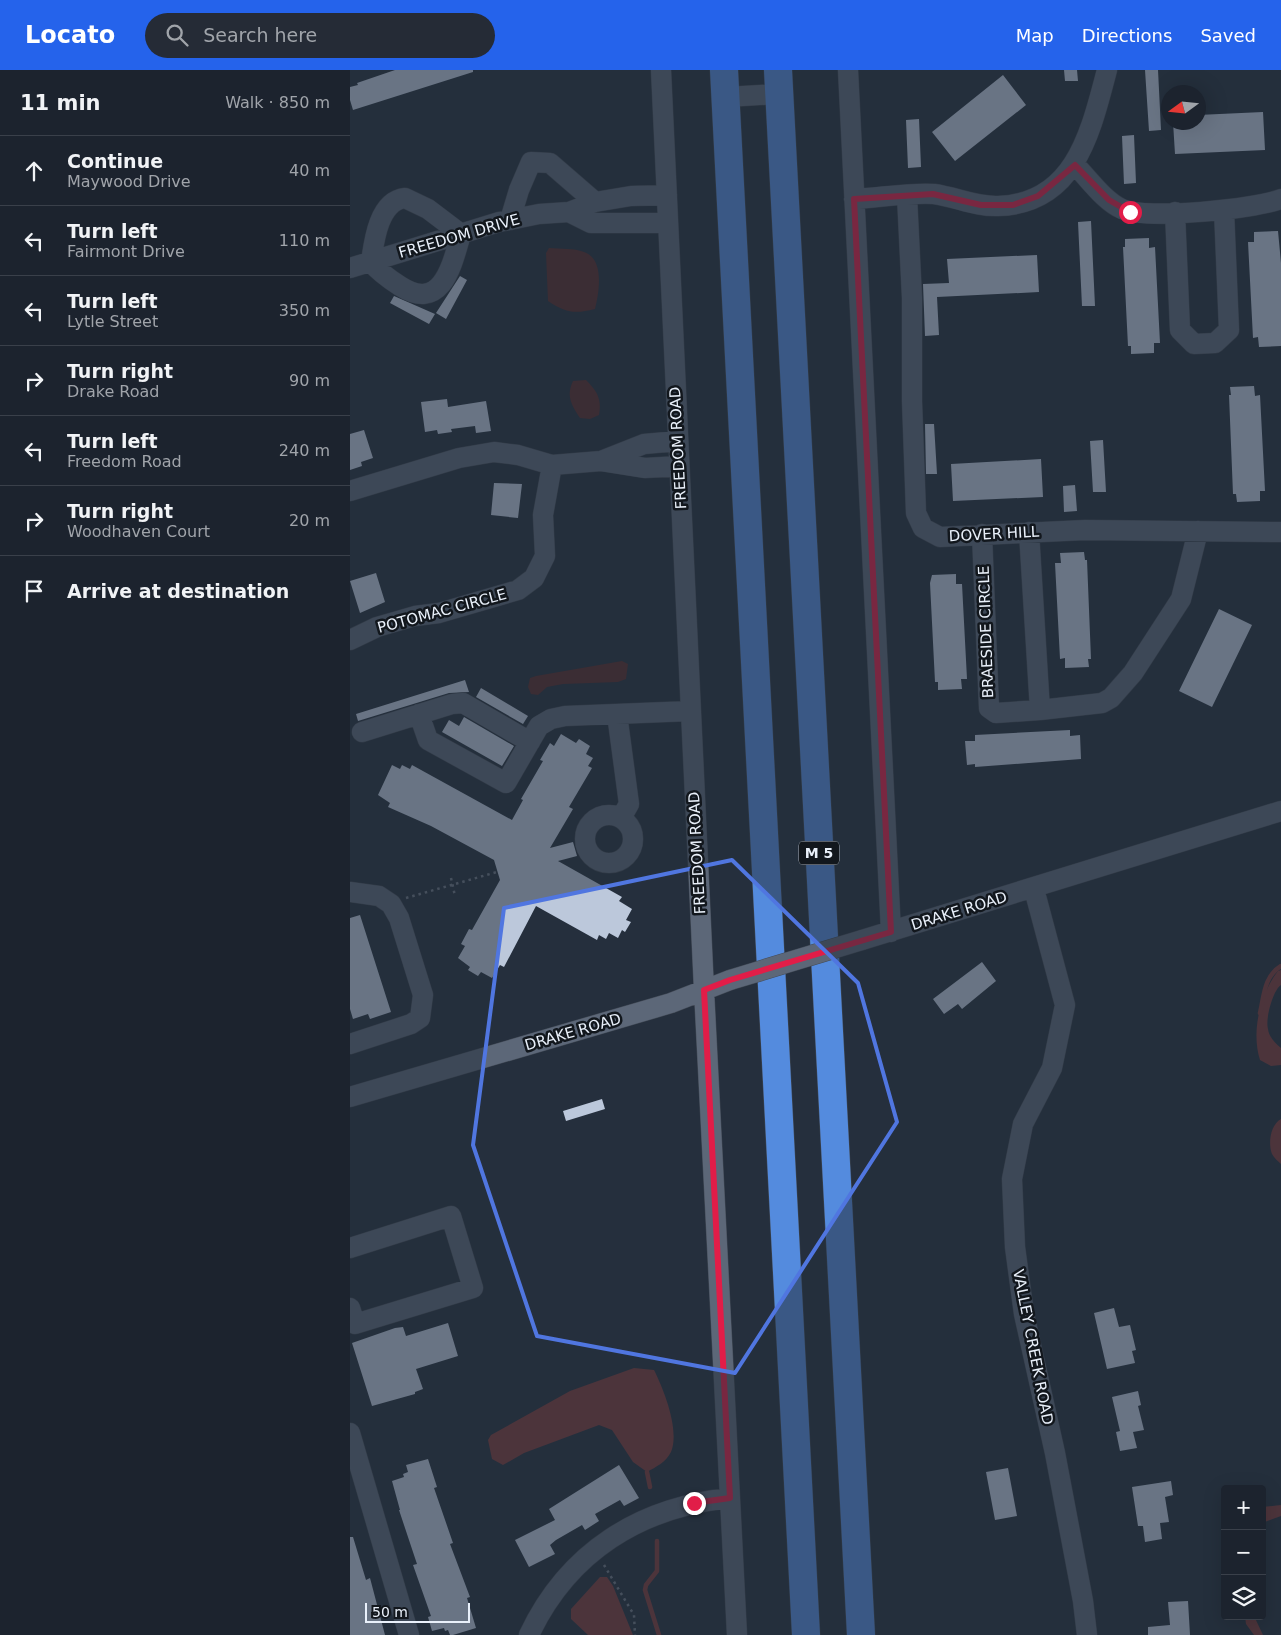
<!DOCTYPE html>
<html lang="en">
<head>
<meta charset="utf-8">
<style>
	body { margin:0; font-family:"DejaVu Sans",sans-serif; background:#252b36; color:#f1f3f6 }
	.controls { position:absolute; right:15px; bottom:15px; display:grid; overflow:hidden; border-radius:5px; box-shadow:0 5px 20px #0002 }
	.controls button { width:45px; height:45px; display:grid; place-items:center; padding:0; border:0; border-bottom:1px solid #3a404a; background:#1c232e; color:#f1f3f6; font:25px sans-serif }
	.compass { position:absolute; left:811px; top:15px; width:45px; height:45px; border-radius:50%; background:#1c232e; box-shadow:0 5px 20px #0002; rotate:255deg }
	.scale { position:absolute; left:15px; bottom:12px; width:105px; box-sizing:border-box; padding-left:5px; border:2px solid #e9f0fa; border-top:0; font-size:14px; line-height:18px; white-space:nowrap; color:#e9f0fa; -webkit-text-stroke:4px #12171d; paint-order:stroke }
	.stop { position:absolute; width:15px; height:15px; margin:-11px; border:4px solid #e11d48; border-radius:50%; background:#fff }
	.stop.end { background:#e11d48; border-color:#fff; box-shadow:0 1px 5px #0008 }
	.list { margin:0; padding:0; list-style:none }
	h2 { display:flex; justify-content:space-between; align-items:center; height:65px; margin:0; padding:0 20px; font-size:21px }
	h2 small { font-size:16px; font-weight:400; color:#a0a4aa }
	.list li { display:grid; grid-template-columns:32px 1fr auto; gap:15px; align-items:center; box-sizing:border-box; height:70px; padding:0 20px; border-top:1px solid #3a404a }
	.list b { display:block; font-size:19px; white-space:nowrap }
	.list p { margin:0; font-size:16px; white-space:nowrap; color:#a0a4aa }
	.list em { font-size:16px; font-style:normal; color:#a0a4aa }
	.icon { flex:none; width:28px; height:28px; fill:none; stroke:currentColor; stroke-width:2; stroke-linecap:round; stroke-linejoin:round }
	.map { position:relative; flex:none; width:931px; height:1565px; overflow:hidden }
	header { display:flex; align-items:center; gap:30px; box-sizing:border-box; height:70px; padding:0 25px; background:#2563eb; color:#fff }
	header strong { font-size:24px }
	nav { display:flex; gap:28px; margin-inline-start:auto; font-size:18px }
	.search { width:350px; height:45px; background:#252b36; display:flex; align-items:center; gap:12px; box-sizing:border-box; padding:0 18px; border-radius:28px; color:#a0a4aa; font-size:19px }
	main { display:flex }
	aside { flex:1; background:#1c232e }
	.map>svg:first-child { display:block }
</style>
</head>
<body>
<header>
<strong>Locato</strong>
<div class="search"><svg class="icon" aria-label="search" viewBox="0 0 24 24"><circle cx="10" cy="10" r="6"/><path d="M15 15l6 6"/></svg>Search here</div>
<nav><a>Map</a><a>Directions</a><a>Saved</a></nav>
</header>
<main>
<aside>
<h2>11 min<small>Walk · 850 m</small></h2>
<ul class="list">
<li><svg class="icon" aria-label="ahead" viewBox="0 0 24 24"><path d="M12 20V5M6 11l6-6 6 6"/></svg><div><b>Continue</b><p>Maywood Drive</p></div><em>40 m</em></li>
<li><svg class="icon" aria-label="left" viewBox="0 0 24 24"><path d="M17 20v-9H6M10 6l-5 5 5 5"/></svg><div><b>Turn left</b><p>Fairmont Drive</p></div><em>110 m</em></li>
<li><svg class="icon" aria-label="left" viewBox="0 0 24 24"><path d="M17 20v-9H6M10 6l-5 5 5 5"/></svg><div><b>Turn left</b><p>Lytle Street</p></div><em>350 m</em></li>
<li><svg class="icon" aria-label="right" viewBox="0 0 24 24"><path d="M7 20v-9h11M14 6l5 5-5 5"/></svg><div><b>Turn right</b><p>Drake Road</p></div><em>90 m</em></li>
<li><svg class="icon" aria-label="left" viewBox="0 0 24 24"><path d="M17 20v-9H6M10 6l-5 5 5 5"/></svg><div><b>Turn left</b><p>Freedom Road</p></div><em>240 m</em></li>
<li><svg class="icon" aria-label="right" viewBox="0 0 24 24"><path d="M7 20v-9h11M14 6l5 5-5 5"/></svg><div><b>Turn right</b><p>Woodhaven Court</p></div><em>20 m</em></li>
<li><svg class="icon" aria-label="arrive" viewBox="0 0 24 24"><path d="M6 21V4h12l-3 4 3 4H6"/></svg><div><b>Arrive at destination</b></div></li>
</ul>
</aside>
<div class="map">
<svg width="931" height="1565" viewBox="0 0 931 1565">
	<rect width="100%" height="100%" fill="#252f3d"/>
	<path fill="#572b2a" d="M199 178C210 179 224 178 234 182 255 189 249 223 245 239 225 244 216 243 198 231L196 183Z
		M236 310C247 321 252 329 249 345L240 349 230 348C221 334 216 326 223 311Z
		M272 591 278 594 276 609 268 612 213 614 197 617 188 625 181 624 178 617 180 608 186 606Z"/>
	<path fill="#7c3b3b" d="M931 900V915C923 920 915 949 918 959 919 967 925 973 931 978V995L921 996 910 990C901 962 910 924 928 901Z
		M931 1049V1094C928 1091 924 1088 922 1084 918 1074 920 1055 931 1049Z
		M284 1298 304 1300C314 1320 330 1360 321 1382 316 1392 306 1397 297 1402L283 1392 262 1360 249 1355 174 1383 153 1395 142 1389 138 1370 141 1365 220 1321Z
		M931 1435V1446L912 1453V1437Z
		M250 1507H257L263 1516 283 1565H238L221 1549V1539Z
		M895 1546H904L913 1565H904L896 1554Z"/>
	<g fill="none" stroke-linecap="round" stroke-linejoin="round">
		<path stroke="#7c3b3b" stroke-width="4.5" d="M910 943C914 926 914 906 931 896
			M297 1402 300 1417
			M307 1471V1501L296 1515 295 1520 309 1565"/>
	</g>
	<path fill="#bcc8db" d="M45 0H123V2L3 40 0 30V17L8 15 7 13Z
		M714 0H727L728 11H715Z
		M795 0H808L811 60 799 61Z
		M653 5 676 35 605 91 582 62Z
		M913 42 915 80 825 84 823 52H848V45Z
		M569 49 571 97 558 98 556 50Z
		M784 65 786 113 774 114 772 66Z
		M741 151 745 236H732L728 152Z
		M928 161 931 193V276L909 277 908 267 903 268 898 172H904V162Z
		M799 168V178L805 177 810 273H804V283L781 284V276H778L773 177H775V169Z
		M687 185 689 222 587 227 589 265 575 266 573 214 599 213 597 189Z
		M110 206 117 210 96 249 86 243Z
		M44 226 85 244 79 254 40 233Z
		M904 316 905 326 910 325 915 421H910V431L887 432 886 424H883L879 325H881L880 317Z
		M97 329 98 337 136 331 141 361 126 363 125 356 101 359 102 362 88 364 87 360 75 362 71 332Z
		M575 354H584L587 404H576Z
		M14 360 23 388 11 392 12 396 0 400V364Z
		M753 370 756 422H743L740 371Z
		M691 389 693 427 603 431 601 394Z
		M144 413 172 414 168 448 141 445Z
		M725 415 727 441 714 442 713 416Z
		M734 482 735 490H737L741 589H738L739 597 715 598V588L710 589 705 493H711L710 483Z
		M26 503 35 532 10 543 0 511Z
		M606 504V514H612L617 609H611L612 619 588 620V612H585L580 513 582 505Z
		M869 539 902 555 862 637 829 621Z
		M115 610 119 622 99 623 8 651 6 644Z
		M131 618 178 646 173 654 126 627Z
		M114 647 164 676 152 696 92 662 99 650 109 656Z
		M720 660V666L730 665 731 689 625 697V694L617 695 615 671H625V665Z
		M211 664 226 673 229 669 240 676 236 684 243 688 238 696 242 698 219 737 223 739 200 778 223 772 227 786 208 791 272 827 269 831 282 839 276 850 281 852 275 862 272 860 268 868 259 863 256 869 249 865 247 870 186 836 154 897 150 895 142 908 131 902 128 906 118 900 120 897 108 888 115 876 111 874 119 859 122 860 150 810 144 790 81 756 38 737 40 733 28 725 42 695 50 699 52 695 60 699 62 695 162 750 173 730 171 729 193 691 190 690 200 673 204 676Z
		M10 845 41 942 20 949 18 944 3 949 0 939V848Z
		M632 892 646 911 612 939 608 934 594 944 583 929Z
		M252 1029 255 1039 216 1051 213 1041Z
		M764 1238 769 1257 780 1255 786 1280 782 1281 785 1293 757 1299 744 1243Z
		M98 1253 108 1286 66 1299 73 1319 65 1322V1324L22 1336 2 1273 45 1258 53 1257 56 1266Z
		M788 1321 791 1335 788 1336 794 1360 783 1362 787 1378 770 1381 766 1362 770 1361 762 1327Z
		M78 1389 87 1417 84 1418 103 1473 100 1474 120 1527 117 1528 126 1558 103 1565H100L98 1560 95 1561 94 1558 82 1561 78 1547 81 1546 63 1495 67 1494 49 1440H50L42 1411 54 1407 53 1404 58 1402 56 1395Z
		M269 1395 289 1428 274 1436 270 1430 245 1444 249 1451 235 1460 232 1455 206 1470 200 1475 205 1484 179 1497 165 1470 205 1450 199 1439Z
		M658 1398 667 1446 645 1450 636 1402Z
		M821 1411 823 1425 815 1427 819 1452 810 1453 812 1469 795 1472 793 1456H788L782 1417Z
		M0 1467H3L16 1510 20 1508 35 1565H0Z
		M838 1531 840 1565H798V1557L820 1555 818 1532Z"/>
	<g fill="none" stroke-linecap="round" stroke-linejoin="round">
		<g stroke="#434b57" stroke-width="21">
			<path id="minor" d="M311 0 354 920 387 1565
				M498 0 541 862
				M376 27 429 24
				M725 95C739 109 754 131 772 139 797 150 905 139 931 129
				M557 126 562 228V331L566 443 573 458 590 467 735 460 931 462
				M55 128 78 139 111 164C102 195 92 243 50 216 39 209 29 202 21 192 24 170 29 131 55 128Z
				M504 129C527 128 562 122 584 124 606 127 626 137 648 136 726 134 741 60 757 0
				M219 142 241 153H318
				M825 142 830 260 844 274 865 273 879 260 874 140
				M160 150 169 120 181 92 200 93 245 132
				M0 198 149 152 189 144 219 142 245 132 281 126 317 125
				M251 391 294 374 328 371
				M202 395 251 391 295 398 329 396
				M0 421 109 388 144 382 168 385 202 395 193 445 195 486 184 508 168 520 89 543 65 546 27 557 0 570
				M679 462 690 640 752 633 761 628 783 603 831 529 848 461
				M632 464 639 638 646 643 690 640
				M69 644 78 670 156 713 189 656 201 649 215 646 341 641
				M267 644 279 734 271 748
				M12 662 102 634 113 633 180 672
				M235 769a24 24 0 1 1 48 0a24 24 0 1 1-48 0Z
				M684 819 715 935 702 998 673 1054 662 1109 665 1177 674 1244 705 1383 733 1531 737 1565
				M0 822 29 826 41 834 49 848 73 925 70 948 61 954 0 974
				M512 870 931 741
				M0 1027 321 933 380 910
				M0 1178 101 1146 123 1218 5 1254 0 1238
				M0 1363 59 1565
				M179 1565C218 1482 290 1437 380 1428"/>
		</g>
		<g stroke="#434b57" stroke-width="29">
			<path id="highway" d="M374 0 456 1565
				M428 0 511 1565"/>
		</g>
		<path stroke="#6e7784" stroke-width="2.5" stroke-dasharray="2.5 4" stroke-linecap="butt" d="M101 808 105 826
			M56 828 147 802
			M254 1495 284 1545 285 1565"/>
		<use href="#minor" stroke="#5c6778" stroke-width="20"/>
		<use href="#highway" stroke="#548bde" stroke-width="28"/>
		<g stroke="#434b57" stroke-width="21" stroke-linecap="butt">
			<path id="minor-bridge" d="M380 910 512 870"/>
		</g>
		<use href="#minor-bridge" stroke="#5c6778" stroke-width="20"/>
	</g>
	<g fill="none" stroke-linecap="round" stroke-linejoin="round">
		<path stroke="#e11d48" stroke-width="6" d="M344 1433 380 1428 354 920 380 910 541 862 504 129 583 124 631 135H663L688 126 725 95 759 130 780 142"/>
	</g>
	<path d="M0 0H931V1565H0ZM382 790 508 913 547 1052 385 1303 187 1266 123 1075 154 838Z" fill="#252f3d" fill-opacity=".55" fill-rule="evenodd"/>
	<path fill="none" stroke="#5076e0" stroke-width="4" stroke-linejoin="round" d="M382 790 508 913 547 1052 385 1303 187 1266 123 1075 154 838Z"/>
	<g text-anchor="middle" stroke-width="5" stroke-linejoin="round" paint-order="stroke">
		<rect fill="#12171d" stroke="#a8afb8" stroke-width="1" x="449" y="771.5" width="40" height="23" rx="4"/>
		<g font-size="14" font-weight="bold" fill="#e9f0fa">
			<text x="469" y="788">M 5</text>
		</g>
		<g font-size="15" fill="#e9f0fa" stroke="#12171d">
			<text transform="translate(109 166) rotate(-16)" y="5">FREEDOM DRIVE</text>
			<text transform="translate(328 378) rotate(-93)" y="5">FREEDOM ROAD</text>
			<text transform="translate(644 464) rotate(-3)" y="5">DOVER HILL</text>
			<text transform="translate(92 541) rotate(-15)" y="5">POTOMAC CIRCLE</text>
			<text transform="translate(636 562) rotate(-92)" y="5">BRAESIDE CIRCLE</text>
			<text transform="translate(347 783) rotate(-93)" y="5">FREEDOM ROAD</text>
			<text transform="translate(609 841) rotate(-17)" y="5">DRAKE ROAD</text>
			<text transform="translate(223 962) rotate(-16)" y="5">DRAKE ROAD</text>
			<text transform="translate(683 1277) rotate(79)" y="5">VALLEY CREEK ROAD</text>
		</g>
	</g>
</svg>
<div class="controls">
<button>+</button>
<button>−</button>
<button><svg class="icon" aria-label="layers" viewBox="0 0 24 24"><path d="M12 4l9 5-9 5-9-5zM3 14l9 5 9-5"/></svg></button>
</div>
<svg class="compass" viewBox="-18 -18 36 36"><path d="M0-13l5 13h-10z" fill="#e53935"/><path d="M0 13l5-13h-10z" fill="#a0a4aa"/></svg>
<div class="scale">50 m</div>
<div class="stop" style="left:780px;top:142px"></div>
<div class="stop end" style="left:344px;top:1433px"></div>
</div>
</main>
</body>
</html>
